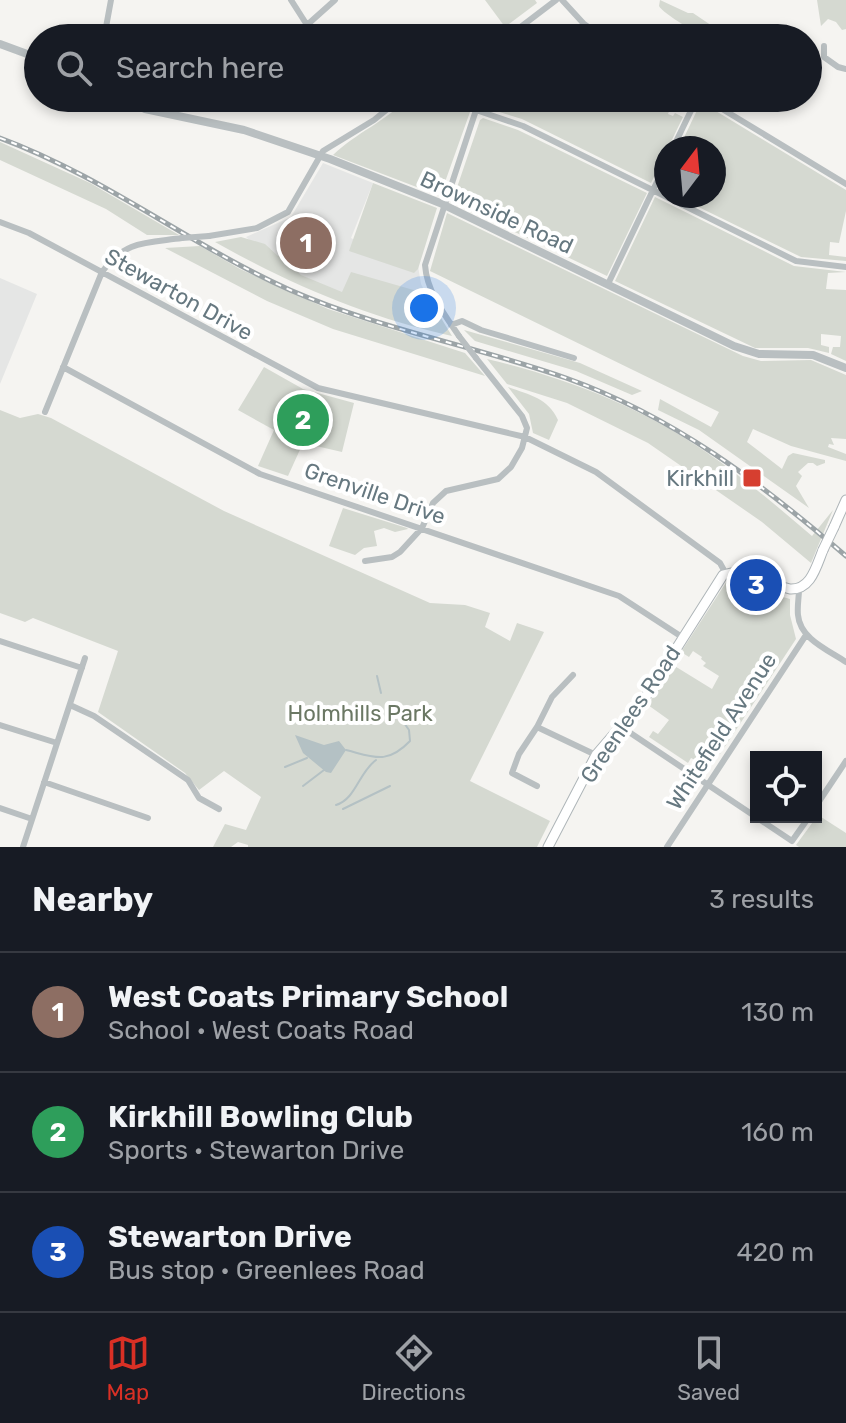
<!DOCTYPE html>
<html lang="en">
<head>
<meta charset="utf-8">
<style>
	body { margin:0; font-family:Rubik,sans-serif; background:#20242c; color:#f1f3f6 }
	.controls { position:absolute; right:24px; bottom:24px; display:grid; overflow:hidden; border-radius:0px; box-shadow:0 4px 12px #0003 }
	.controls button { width:72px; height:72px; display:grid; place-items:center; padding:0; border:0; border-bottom:2px solid #363941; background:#171b24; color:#f1f3f6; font:40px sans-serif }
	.compass { position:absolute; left:654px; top:136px; width:72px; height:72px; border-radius:50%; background:#171b24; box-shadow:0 4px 12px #0003; rotate:16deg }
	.you { position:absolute; left:424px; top:308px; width:28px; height:28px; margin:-20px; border:6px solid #fff; border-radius:50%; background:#1a73e8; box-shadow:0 0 0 12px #1a73e833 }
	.badge { display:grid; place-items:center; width:52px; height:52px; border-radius:50%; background:#d93025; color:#fff; font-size:26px; font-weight:700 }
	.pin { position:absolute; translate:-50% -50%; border:4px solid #fff; box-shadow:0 2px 8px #0006 }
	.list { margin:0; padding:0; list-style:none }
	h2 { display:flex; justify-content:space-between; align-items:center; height:104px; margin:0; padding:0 32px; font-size:34px }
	h2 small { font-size:26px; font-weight:400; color:#9ea1a6 }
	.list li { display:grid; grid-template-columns:52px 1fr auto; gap:24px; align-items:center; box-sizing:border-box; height:120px; padding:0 32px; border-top:2px solid #363941 }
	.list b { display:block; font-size:30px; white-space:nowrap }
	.list p { margin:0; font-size:26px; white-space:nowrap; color:#9ea1a6 }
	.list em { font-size:26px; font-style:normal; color:#9ea1a6 }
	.icon { flex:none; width:44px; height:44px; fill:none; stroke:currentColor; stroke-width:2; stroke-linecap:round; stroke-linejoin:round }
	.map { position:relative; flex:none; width:846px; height:847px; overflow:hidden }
	.search { position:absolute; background:#171b24; box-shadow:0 4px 12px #0003; left:24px; right:24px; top:24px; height:88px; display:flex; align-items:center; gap:20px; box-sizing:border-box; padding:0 28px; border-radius:44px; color:#9ea1a6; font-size:30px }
	.sheet { height:464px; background:#171b24 }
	nav { display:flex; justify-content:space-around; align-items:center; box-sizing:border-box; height:112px; border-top:2px solid #363941; background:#171b24; font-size:22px; color:#9ea1a6 }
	nav a { display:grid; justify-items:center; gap:4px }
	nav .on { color:#d93025 }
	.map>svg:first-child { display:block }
</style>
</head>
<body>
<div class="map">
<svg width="846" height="847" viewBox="0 0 846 847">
	<rect width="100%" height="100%" fill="#f5f4f1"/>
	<path fill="#e5e6e5" d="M323 163 373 183 351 238 399 262 418 266 421 284 432 306 337 292 275 263 246 237 291 217Z
		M0 278 37 294 0 384Z"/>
	<path fill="#d5d9d1" d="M485 0H535L537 3 505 27Z
		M660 0 688 13H693L730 38C723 38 715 39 709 38 702 37 662 13 659 6Z
		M817 0H846V29L842 30 836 22 828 19 821 26Z
		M408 98H475L440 196 333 155C356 133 386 121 408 98Z
		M487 98H500L498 105 504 109 507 107 514 109 517 100 514 98H651L649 101 654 104 656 101 661 103 664 98H669L664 106 670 109 668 114 673 116 675 113 683 117 651 183 522 119 486 108Z
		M701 102 846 190V211L839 243 830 242 829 255 846 257V261L801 257 676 196H714V148H679Z
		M483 118 518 130 647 193 607 276 452 202 480 120Z
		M0 142 90 183 179 235H147L106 209 0 160Z
		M373 183 437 208 418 269 414 273 349 251Z
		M655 197 794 266 846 272 828 273 826 289 846 290V361L831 354 833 347H840L841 336 821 334V345L829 347V353L808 348H755L615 281Z
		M447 213 743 356 761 361 811 360 846 375V439L831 438 834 445 829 444 828 447 846 454V461L791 446 753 429 747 442 782 469 788 456 793 453 825 460V463L817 466 813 463H808L798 472 802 476 796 486 809 508 699 430 658 410 660 399 711 427 719 412 430 271Z
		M241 237 265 244 278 256 283 255 291 260V265L301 275 342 292 351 272 417 291 424 290 452 336C369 318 289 284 215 242Z
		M200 246 240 269 328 309 465 353 485 376 333 329 267 301 165 248Z
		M464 330 580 363 642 391 632 395 576 371 475 341Z
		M487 359C564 377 642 407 706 452 744 478 778 507 812 536L833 510 811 563 762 522 648 443 567 403 507 384Z
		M264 367 303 389 354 403 342 452 303 443 288 476 258 466 274 430 238 410Z
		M508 387C530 395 548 398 558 420L549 440 533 433 529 414Z
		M0 410 20 418 38 414 51 418 224 511 430 603 465 605 490 613 485 627 510 641 517 623 544 632 470 781 550 821 537 847H248V845L238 842 231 847H213L225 824 246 830 261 797 224 771 199 790 185 773 98 712 118 651 33 618 25 622 0 613Z
		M343 508 407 528 408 529 395 532 384 528 374 531 377 546 364 548 355 555 329 546Z
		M727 581 790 599V615L796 639 720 754 705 744 695 760 691 758 688 763 649 737 653 731 658 734 669 720 648 705 673 665 712 689 719 676 703 666 706 663 701 659 702 657 693 651 689 657 681 652Z
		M818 815 846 833V847H799L796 845Z"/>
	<path fill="#b4c1c4" d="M295 735 324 745 339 741 346 750 331 773 326 772 303 753Z"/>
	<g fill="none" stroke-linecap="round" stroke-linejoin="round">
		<path stroke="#b4c1c4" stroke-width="2" d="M377 676 381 693
			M346 750C374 757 387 765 410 741L409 730 402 720
			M285 767 307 758
			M303 786 324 770
			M336 805C356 799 359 772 376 760
			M343 809 390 786"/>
		<g stroke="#aeb5b8" stroke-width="11">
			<path id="secondary" d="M834 527 846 500
				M548 847 596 755 645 698 723 575 731 573 790 589C811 590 816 567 823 550"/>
		</g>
		<path stroke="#b9bfc1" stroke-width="6" d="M291 0 307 25
			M562 0 584 24 604 38
			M104 38 111 0
			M282 38 307 25 335 0
			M457 38 467 34 486 38
			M506 38 556 0
			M824 46V57L838 67 846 69
			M704 98 846 184
			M476 110 523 126 796 261 846 267
			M673 148 697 98
			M0 222 29 233 318 388 525 437 596 472 720 563 726 574
			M209 236 257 228 288 212 323 151 374 120 401 98
			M608 284 666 163
			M451 325 462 321 481 330 574 358
			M459 336C444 314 427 292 425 265L480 98
			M63 367 260 474 619 596 682 637
			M45 412 102 272C125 240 146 243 182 238
			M365 561 392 557 400 552 422 528 433 503 446 491 498 479 511 467 522 448 527 428 522 416 476 358
			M799 589C799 598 797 606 798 615 800 639 828 650 846 662
			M0 641 82 668
			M70 705 94 716 188 780 199 798 219 809
			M0 725 57 743
			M620 726 756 817
			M537 727 596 755
			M44 782 148 818
			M537 786 512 773 519 754 537 727 552 697 573 675
			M816 806 846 761
			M0 808 32 819
			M756 817 792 841 809 817
			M23 847 85 658
			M667 847 806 635"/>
		<path stroke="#b9bfc1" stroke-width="8" d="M0 44 38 58
			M127 98 145 109 244 130 330 159 440 203 734 346 759 354 813 355 846 368"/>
		<use href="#secondary" stroke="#fff" stroke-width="9"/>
		<g stroke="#9ca4a7" stroke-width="5">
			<path id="rail" d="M0 138C103 176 190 245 290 290 379 329 475 346 566 378 673 416 761 483 846 556"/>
		</g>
		<use href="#rail" stroke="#fff" stroke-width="2" stroke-dasharray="6" stroke-linecap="butt"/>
		<g stroke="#aeb5b8" stroke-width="11" stroke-linecap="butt">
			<path id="secondary-bridge" d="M823 550 834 527"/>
		</g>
		<path stroke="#b9bfc1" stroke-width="6" d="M182 238 209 236
			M459 336 476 358"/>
		<use href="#secondary-bridge" stroke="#fff" stroke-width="9"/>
	</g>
	<rect fill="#d63f30" stroke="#fff" stroke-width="3" x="742" y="468" width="20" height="20" rx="4"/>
	<g text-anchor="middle" stroke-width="8" stroke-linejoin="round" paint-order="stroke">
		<g font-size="22" fill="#667880" stroke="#fff">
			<text transform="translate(497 212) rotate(25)" y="8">Brownside Road</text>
			<text transform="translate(179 294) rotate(29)" y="8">Stewarton Drive</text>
			<text transform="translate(375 493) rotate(19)" y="8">Grenville Drive</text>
			<text transform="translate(630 714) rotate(-56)" y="8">Greenlees Road</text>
			<text transform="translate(721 731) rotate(-57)" y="8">Whitefield Avenue</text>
		</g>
		<g font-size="22" fill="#667880" stroke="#fff" text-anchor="end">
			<text x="734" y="486">Kirkhill</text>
		</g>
		<g font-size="22" fill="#6b7864" stroke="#fff">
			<text x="360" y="721">Holmhills Park</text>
		</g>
	</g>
</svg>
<div class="controls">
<button><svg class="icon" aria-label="locate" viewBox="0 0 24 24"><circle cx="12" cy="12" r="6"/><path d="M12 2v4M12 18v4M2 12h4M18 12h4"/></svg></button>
</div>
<svg class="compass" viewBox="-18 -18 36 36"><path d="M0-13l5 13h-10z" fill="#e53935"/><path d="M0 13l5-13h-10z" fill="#9ea1a6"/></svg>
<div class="you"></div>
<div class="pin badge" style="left:306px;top:243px;background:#8d6e63">1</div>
<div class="pin badge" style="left:303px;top:420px;background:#2e9e5b">2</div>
<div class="pin badge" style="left:756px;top:585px;background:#1a4fb4">3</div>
<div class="search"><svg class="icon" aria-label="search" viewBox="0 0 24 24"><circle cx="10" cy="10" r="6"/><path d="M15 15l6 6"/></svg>Search here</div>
</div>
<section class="sheet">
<h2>Nearby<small>3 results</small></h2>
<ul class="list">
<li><span class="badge" style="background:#8d6e63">1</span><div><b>West Coats Primary School</b><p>School · West Coats Road</p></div><em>130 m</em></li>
<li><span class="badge" style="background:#2e9e5b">2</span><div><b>Kirkhill Bowling Club</b><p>Sports · Stewarton Drive</p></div><em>160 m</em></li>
<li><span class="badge" style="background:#1a4fb4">3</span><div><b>Stewarton Drive</b><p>Bus stop · Greenlees Road</p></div><em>420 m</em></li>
</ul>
</section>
<nav>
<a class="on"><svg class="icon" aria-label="map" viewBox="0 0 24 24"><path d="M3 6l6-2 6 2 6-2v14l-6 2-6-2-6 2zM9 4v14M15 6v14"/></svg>Map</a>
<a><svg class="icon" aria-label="directions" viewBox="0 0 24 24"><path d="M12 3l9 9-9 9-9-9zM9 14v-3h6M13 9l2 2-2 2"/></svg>Directions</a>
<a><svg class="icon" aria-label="saved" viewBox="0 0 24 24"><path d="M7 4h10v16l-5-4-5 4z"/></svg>Saved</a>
</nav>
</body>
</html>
